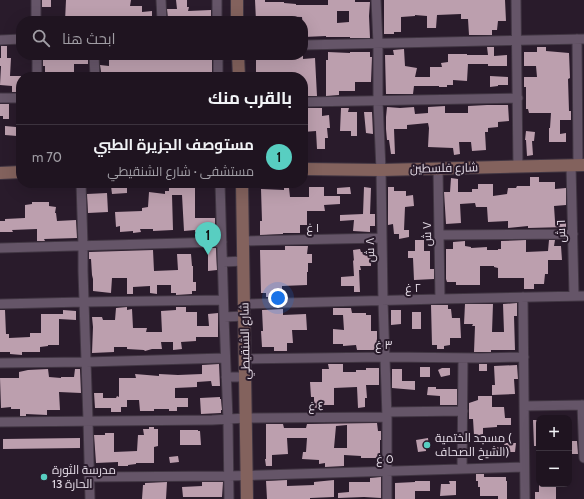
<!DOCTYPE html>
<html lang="ar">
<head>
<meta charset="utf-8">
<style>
	body { margin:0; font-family:Cabin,Cairo,sans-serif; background:#271d29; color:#f1f3f6; direction:rtl }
	.controls { position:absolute; right:12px; bottom:12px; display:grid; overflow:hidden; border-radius:8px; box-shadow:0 4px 16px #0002 }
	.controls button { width:36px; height:36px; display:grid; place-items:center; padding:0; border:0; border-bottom:1px solid #3c333e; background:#1f1420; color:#f1f3f6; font:20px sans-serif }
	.you { position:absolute; left:278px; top:298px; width:14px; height:14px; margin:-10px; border:3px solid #fff; border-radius:50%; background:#1a73e8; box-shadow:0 0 0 6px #1a73e833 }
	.badge { display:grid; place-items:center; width:26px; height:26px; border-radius:50%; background:#58cec1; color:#111; font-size:13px; font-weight:700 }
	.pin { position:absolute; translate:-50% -33px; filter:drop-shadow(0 1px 2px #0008) }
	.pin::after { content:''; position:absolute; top:21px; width:14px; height:12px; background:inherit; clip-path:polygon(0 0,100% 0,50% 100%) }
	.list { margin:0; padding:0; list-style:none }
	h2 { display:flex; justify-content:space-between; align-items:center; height:52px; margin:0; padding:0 16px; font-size:17px }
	h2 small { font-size:13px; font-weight:400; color:#a19ea5 }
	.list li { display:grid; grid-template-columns:26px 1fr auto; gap:12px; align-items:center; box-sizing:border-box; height:64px; padding:0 16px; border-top:1px solid #3c333e }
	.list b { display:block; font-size:15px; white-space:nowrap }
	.list p { margin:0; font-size:13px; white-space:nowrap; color:#a19ea5 }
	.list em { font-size:13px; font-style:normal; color:#a19ea5 }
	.icon { flex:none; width:22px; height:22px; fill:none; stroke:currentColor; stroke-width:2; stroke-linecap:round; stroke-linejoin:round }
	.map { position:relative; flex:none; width:584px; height:499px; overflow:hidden; direction:ltr }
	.search { position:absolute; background:#1f1420; box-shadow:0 4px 16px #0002; left:16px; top:16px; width:292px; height:44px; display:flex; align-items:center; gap:10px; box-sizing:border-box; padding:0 14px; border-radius:16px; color:#a19ea5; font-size:15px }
	.panel { position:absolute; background:#1f1420; box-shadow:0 4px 16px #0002; left:16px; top:72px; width:292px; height:116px; border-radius:16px; direction:rtl }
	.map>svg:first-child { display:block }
</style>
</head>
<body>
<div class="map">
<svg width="584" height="499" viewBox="0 0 584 499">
	<rect width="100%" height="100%" fill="#291b2b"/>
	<path fill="#bc9fae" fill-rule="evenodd" d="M42 0H51V7H42Z
		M66 0H131L130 6H142V12L152 11V18L143 19V20L127 21H65Z
		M176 0H187V7H189L188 11 211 10V21H185V20H168L167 9H177Z
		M255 0H265V2H284V3L296 4V5H328V0H355V2H370L369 16 370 38H350V37H326V36L304 37 302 17 276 16V17L262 18V21H256ZM337 11H349V22L337 23Z
		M384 0H505L506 21H498L497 30H492V35H469L468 19H461V14L437 15 436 28H427V16L415 15V16L401 17V32H394V34H384Z
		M1 46H7V58H11L10 76H21V88H20V92H12V86L0 85 1 66H0V58H1Z
		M487 47H494V56L507 55V66H488V64H468L467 81 453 80V85H447V87H439V86H414L413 94H386L385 55H394L393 50 404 49 405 66 417 68 415 77H430V67H442L441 63 448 62V54H467V55H488Z
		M537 47H546V51L569 53 570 78 568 79 569 111H571V120H560V134L566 133V142H549V128H550L551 113H529L528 109H526V87H524V77H537L536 66H524V52H537Z
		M328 52 350 53V52H370V57H372L371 82H355V91H339V95L326 96V60H328Z
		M43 55H88V64H74V77H45V66H43Z
		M109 55H212V77H109V73L101 72 100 65 109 66Z
		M256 55H303V59L315 58 317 96H304L303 77H300V74L269 76V74H256Z
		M490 76 508 77V85H498V86L490 87Z
		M0 104H9V119H3V116H0Z
		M487 105H508L509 121 498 122V127L488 128V132H485L486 150 472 151 471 142H459L460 154 454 155 453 148 428 147 429 128 428 123 407 125V129H394L395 154H391L389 140H387L386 129V117L387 107 400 108 414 107 415 114 428 113V107L445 106V113H468V106Z
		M305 108H322V116L329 115 330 128H327L328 138H325V149H317L316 131 303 132V114H305Z
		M341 108H349L348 112H357V136H351V131H340Z
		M364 112H372L373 134 366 133Z
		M5 126 16 127 17 136 5 135Z
		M526 131 535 132 534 141H532L533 155 527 156 526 140H525Z
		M530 177H539V182H555V189L566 188V205L554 206 555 221 566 220V227L528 228V226L508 228V221L488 222 487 207H476L475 203 460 204 461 223 446 224 444 192H450L451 178 458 179V192H472V189H478V184H493V196L507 194 508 188H516L517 186H530Z
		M173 183H195V218H215V233L195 232V230L184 231 182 195H172L173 230 153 231V229H140L141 232 133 233V231L120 232V226L116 227 115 212 142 211V208L148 207 149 192 165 194V191H169V186H173Z
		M111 186H127V193L112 194Z
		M309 187H324V196H340V204L324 205 325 211H307V225H300V233H283V234L260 235V221H262L261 189 284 190V188H289L290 197H309Z
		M350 187 351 194H337V188Z
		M364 187 371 188 370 214H375V226H370V232L353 231 354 220 340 221V215L363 214Z
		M388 187H394V191H406V196L413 195 414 206 405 207 404 230H409V237L399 239V234H394L393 224 388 225Z
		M107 193 108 212 88 213 87 194Z
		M32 202H49V206L56 207 55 213H56L57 221 76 220 77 238 44 239 45 241H37V229L12 230 13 232H0V221H5V219L25 218V205L32 204Z
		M415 240H424V251H430V269H434V279L414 280 413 258H408V251H415Z
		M526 240V252L548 251 549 240H555L554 246H561L562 260H548V274H545L544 284H534V289H524V278H498V268L494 267V266H480V285H456V282H447L446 279V249H453V242L465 241V246L471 247V248L487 247V250H498V249H501V241Z
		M285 246H308L307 254H312V263H308V272H307V285L282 286V296H273V297H266V293H261L260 250H285Z
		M208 248H216L217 270 208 271Z
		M360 249 361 252H371V266H360L361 270H359L360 292H354V286H341V277L354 276 353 260 354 261 353 250Z
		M153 250 154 271 178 270 177 254H191L192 266H193V282H196V291H192V294L176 295V293H171V285H157V294L150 293V286L133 287V294H127V278H112L111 293 93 291V279L92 275 91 259H89V252Z
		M517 303V316H514L515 350H491V352H474L475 326H472L473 324H464L465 304H493L492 332H504L503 304Z
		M431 305H448V309H451L452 318H460L461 338H450V345L444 346V349H437V345H432Z
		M127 307V310L132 309 133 328H147L146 332H162L161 311 176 310V307H186V312H197V326H209L208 314 218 313V337H196V341L181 342 182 349 173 350V342H161L162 349H152L145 351 144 350 127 349V347H114V352L92 353 93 327 92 317H102L103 320H115L116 308Z
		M333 308H351L352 313H366V315H371V331H377V350H357L356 345 343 346V344H333V329L344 330 343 315H333Z
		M283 309V315L306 314 307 330H292L293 343H287V351H274V347H262L261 331H263L262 310Z
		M0 310H5L6 334H9V338L30 337V333H41V314H63V310L76 311V320L59 319V345H48V346L40 347V352H22V355L10 354V352H0Z
		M391 310H401V324L391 325Z
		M412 312H421V329H412Z
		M219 364 220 386H212L211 381 197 382V387L175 388V398H188V407H177V411H169V409H154V411H140L139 400H127V407H121V412H111V408H95L94 393H103V398H116L117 396 119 397V378H136L135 374 159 376V374L178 375 202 374V365Z
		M328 364H343V372H356V370H366V368H379V385H366L367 398H365V407L358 408 357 387 334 388V405H321V408H314V397H311L310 382H322V369H329Z
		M479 364H487V371H479Z
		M517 365 518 379H514L515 394 492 395V385H495L494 366Z
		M420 367H430V377H420Z
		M442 368H450V375L441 377 438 370Z
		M48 369 49 377 61 378V377H74L75 369H80L81 393 59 392 60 410H47V415L26 414V416H20V409H11V407L1 408 0 378H19V372L28 370Z
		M392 369H402V381H415V390L392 388Z
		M428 387H436V389H457V405H440V396L427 395Z
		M478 396H492V407H504L505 418H511V425H497V427L483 428V435H474L473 419H469V403L478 400Z
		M220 397V399H221L222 410H221V413L201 414 200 398Z
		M533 420H539V446H534Z
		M377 423 378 431H381V440H380V458H361V456L344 455V466L325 467V463L319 464V460L302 459 303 452H306L307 438H287L288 454 272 455V466H266L265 459H266V424H283L284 428H306L307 424ZM347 425V448H334L336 426Z
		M149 427H154V429H158V446L154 447V463H136V464L128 465V466H118V462L96 463 94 435H105V433H114V452L137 451 138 435H144L143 429H149Z
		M180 430H198V431H200L201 445H180Z
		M80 438V448L3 449V439Z
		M428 438 429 449H426V451L418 452 416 440Z
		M569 441H577L578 454H569Z
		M504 443H516L515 452H505V450V457H495V447L505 448Z
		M178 456 179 462 170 463 169 457Z
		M476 474H484V477H506V481H507V499H498V496H480V487H478V481H476Z
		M381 477V498L364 497 338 498V493L349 492V482H370V478Z
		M287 480V486L314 485V482L334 480V497L310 498V499H267L266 481Z
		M415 481H430V491H415V499H395V483L415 482Z
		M449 481H456V495L440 496 441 484H450Z
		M167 482 166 499H142L143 485H145V483Z
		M202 482H223L222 497H183L182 487 202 486Z
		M539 484H556V499H535V492H539Z"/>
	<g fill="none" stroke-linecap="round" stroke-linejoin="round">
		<g stroke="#403542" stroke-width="11">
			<path id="street" d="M36 0V21
				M161 0 162 21
				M217 0V21
				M376 0 378 43V101L381 170 383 301 387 417V499
				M516 0 518 167
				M577 39 578 165
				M0 40 21 39
				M303 45 584 39
				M37 55V77
				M94 55 95 77
				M218 55V77
				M0 98H21
				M303 102 518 98
				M571 165 574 296
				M438 169 440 299
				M81 183 83 246V271L88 420 90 499
				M220 183 224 317 228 420 229 499
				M439 235 573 234
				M243 241 382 238
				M0 248 222 242
				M223 262 244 261
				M523 297 525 499
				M0 304 84 302 223 300
				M244 304 440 299 584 296
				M224 317 244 316
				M245 359 385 357 480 358 524 357
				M0 363 86 362 225 358
				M226 377H246
				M582 405 584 458
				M524 406 584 405
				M387 412 463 411
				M0 422 212 420 246 418 387 417
				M462 469 463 358
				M89 477 228 476 524 467"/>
		</g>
		<g stroke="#403542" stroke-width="14">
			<path id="secondary" d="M237 0V21
				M238 55 239 77
				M303 169 381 170 584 165
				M0 173 21 172
				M242 183 247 499"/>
		</g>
		<use href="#street" stroke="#655568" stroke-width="9"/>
		<use href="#secondary" stroke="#83625d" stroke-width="12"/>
	</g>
	<g fill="#58cec1" stroke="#291b2b" stroke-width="1.5">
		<circle cx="427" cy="445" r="4"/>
		<circle cx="44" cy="477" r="4"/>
	</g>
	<g text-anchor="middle" stroke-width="4" stroke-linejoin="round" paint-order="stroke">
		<g font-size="12" fill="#e5dce7" stroke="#291b2b">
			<text transform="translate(444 168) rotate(-1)" y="4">شارع فلسطين</text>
			<text transform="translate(313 228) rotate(-1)" y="4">١ غ</text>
			<text transform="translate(561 231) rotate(-91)" y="4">٦ ش</text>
			<text transform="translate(427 234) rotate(-91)" y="4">٧ ش</text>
			<text transform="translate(370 250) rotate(-91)" y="4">٨ ش</text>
			<text transform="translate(413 288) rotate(-2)" y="4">٢ غ</text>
			<text transform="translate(245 341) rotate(-91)" y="4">شارع الشنقيطي</text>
			<text x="384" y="349">٣ غ</text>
			<text transform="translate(316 406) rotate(-1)" y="4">٤ غ</text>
			<text transform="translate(385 459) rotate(-1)" y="4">٥ غ</text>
		</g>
		<g font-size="12" fill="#e5dce7" stroke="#291b2b" text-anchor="start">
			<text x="435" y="442">مسجد الختمية (<tspan x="435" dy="14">الشيخ الصحاف)</tspan></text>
			<text x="52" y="474">مدرسة الثورة<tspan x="52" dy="14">الحارة 13</tspan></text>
		</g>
	</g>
</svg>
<div class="controls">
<button>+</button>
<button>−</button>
</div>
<div class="you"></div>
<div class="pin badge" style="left:208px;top:255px">1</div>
<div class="search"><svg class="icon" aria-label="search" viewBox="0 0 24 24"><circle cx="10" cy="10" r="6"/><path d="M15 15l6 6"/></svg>ابحث هنا</div>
<section class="panel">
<h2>بالقرب منك<small></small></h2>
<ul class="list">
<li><span class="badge">1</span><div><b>مستوصف الجزيرة الطبي</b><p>مستشفى · شارع الشنقيطي</p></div><em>70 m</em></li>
</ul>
</section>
</div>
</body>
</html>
